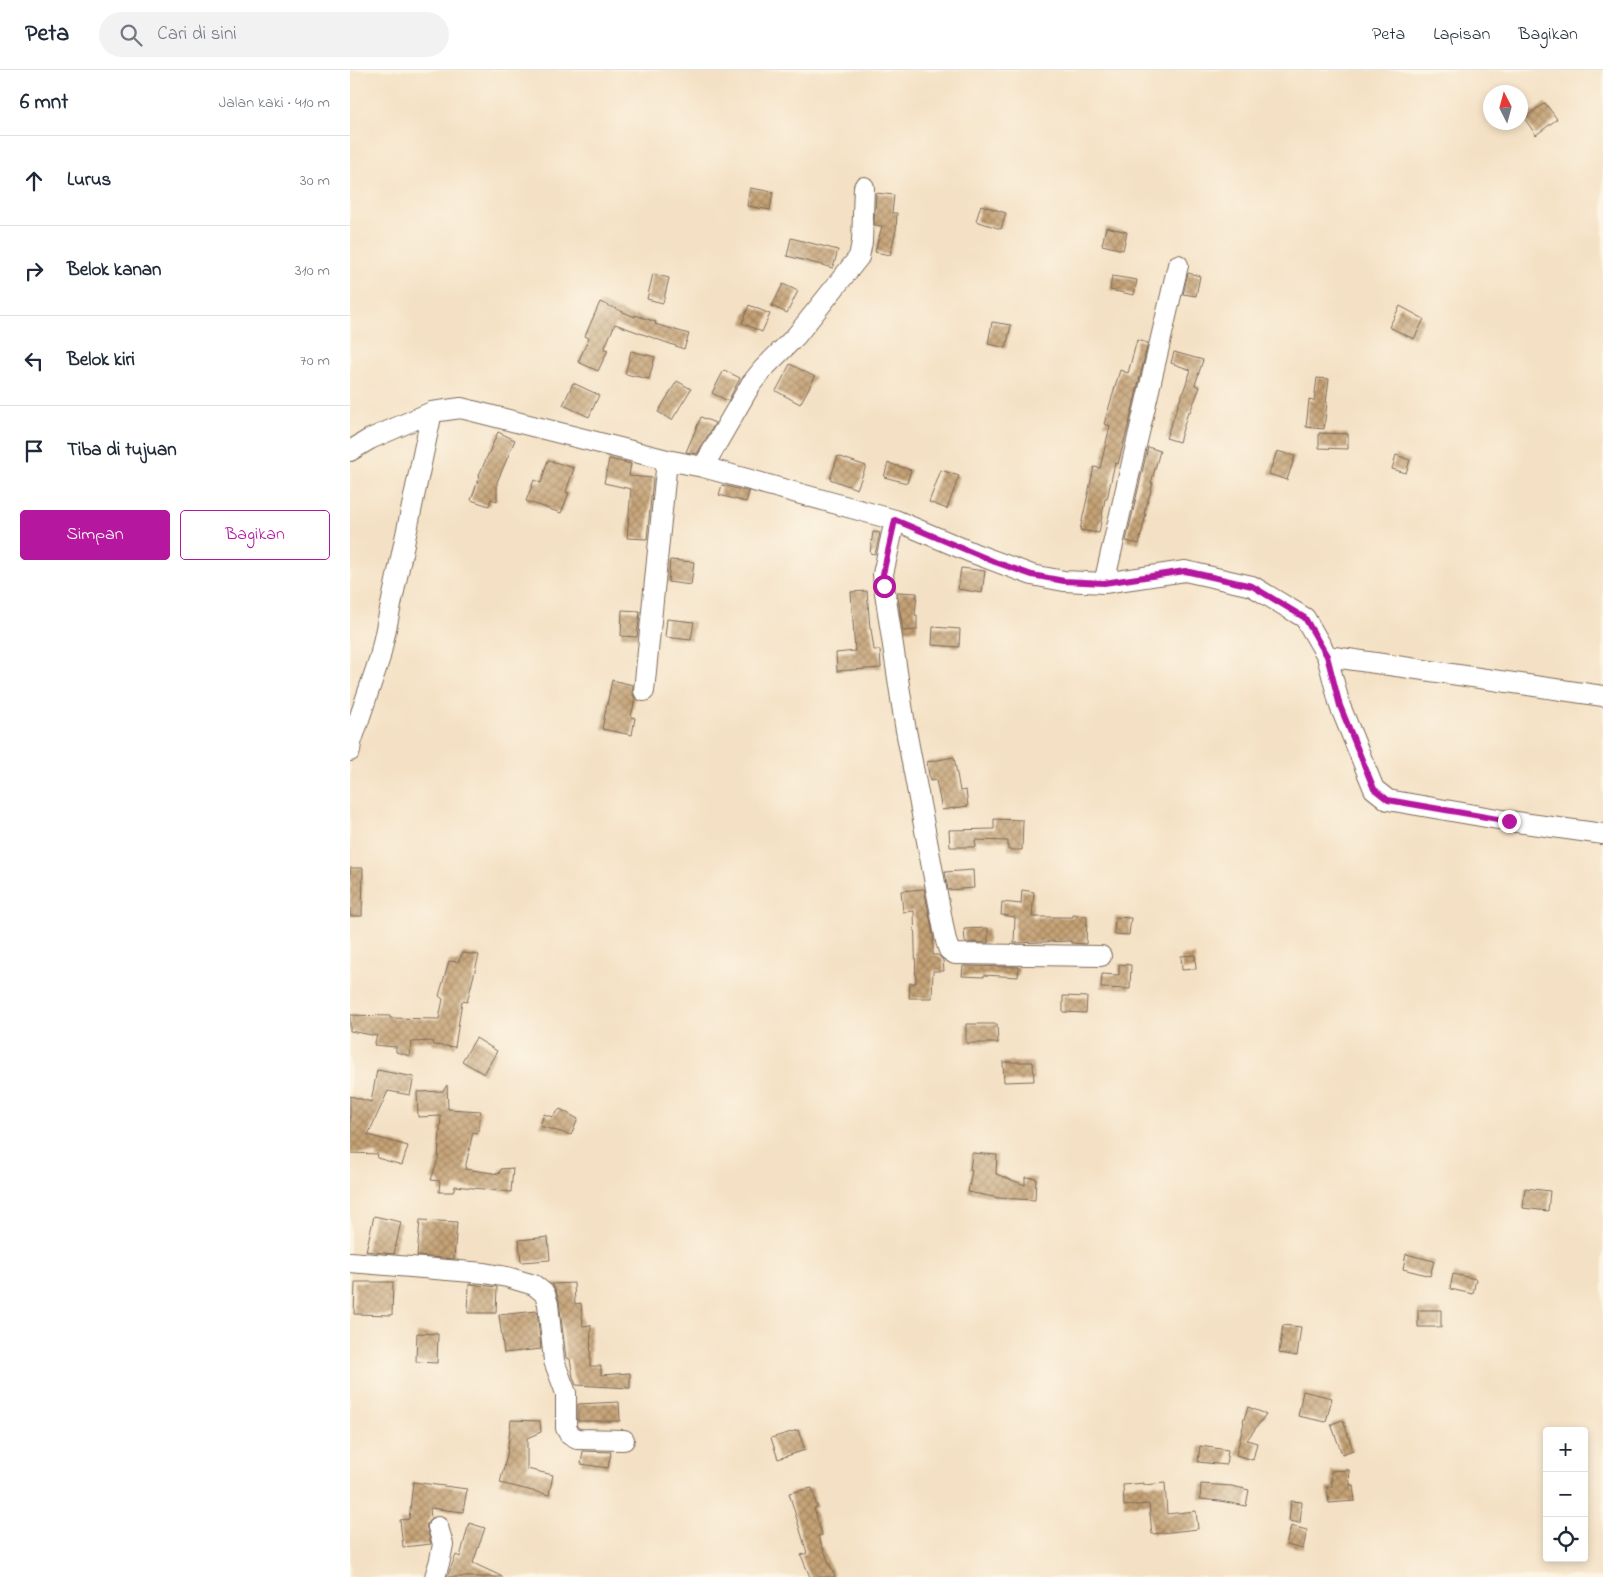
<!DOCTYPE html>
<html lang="id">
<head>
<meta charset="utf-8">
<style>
	body { margin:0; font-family:"Indie Flower",sans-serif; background:#f2f2f3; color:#1f2937 }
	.controls { position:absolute; right:15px; bottom:15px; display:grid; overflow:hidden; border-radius:5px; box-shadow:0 2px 8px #0003 }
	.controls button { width:45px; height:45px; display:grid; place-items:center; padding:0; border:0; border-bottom:1px solid #e0e1e3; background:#fff; color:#1f2937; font:25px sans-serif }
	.compass { position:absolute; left:1133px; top:15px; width:45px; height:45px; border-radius:50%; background:#fff; box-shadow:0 2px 8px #0003; rotate:354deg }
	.stop { position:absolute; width:15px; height:15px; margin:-11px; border:4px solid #b5179e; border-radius:50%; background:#fff }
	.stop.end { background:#b5179e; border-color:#fff; box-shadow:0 1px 5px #0008 }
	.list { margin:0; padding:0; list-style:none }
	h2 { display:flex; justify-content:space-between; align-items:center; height:65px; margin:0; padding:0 20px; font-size:21px }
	h2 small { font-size:16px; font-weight:400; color:#747a83 }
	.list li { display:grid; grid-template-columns:32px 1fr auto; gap:15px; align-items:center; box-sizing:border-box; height:90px; padding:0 20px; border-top:1px solid #e0e1e3 }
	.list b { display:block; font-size:19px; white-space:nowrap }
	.list em { font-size:16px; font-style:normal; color:#747a83 }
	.actions { display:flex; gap:10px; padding:15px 20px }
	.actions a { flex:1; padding:11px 0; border:1px solid #b5179e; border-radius:5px; text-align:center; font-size:18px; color:#b5179e }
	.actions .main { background:#b5179e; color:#fff }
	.icon { flex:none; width:28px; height:28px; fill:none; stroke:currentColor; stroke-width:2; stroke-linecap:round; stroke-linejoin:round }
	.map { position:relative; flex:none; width:1253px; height:1507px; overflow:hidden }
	header { display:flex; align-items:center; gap:30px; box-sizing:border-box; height:70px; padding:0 25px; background:#fff; border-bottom:1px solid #e0e1e3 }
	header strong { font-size:24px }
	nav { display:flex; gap:28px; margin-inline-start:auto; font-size:18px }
	.search { width:350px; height:45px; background:#f2f2f3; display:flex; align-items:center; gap:12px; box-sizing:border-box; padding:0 18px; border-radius:28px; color:#747a83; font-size:19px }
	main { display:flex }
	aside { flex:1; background:#fff }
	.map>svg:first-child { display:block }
</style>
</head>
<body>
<header>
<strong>Peta</strong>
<div class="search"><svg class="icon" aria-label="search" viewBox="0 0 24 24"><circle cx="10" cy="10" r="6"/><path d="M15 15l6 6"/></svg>Cari di sini</div>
<nav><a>Peta</a><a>Lapisan</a><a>Bagikan</a></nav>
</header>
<main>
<aside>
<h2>6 mnt<small>Jalan kaki · 410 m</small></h2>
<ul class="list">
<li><svg class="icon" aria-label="ahead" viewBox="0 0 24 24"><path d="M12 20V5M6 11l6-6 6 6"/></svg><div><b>Lurus</b></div><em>30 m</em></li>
<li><svg class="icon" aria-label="right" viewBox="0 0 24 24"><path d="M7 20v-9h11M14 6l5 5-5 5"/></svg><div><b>Belok kanan</b></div><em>310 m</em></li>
<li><svg class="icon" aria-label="left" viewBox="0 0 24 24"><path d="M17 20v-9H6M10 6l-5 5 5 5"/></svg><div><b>Belok kiri</b></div><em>70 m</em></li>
<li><svg class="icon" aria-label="arrive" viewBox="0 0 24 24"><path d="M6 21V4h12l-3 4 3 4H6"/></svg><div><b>Tiba di tujuan</b></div></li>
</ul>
<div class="actions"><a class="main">Simpan</a><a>Bagikan</a></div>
</aside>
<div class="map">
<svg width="1253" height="1507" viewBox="0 0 1253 1507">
	<defs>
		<pattern id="building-cross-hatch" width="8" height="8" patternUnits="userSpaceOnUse" patternTransform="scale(1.25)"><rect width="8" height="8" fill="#c5a276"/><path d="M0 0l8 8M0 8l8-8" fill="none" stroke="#a18460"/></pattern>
	</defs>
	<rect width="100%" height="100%" fill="#fcf5e5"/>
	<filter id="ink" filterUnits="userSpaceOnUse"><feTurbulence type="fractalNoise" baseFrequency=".02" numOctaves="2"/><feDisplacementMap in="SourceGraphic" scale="10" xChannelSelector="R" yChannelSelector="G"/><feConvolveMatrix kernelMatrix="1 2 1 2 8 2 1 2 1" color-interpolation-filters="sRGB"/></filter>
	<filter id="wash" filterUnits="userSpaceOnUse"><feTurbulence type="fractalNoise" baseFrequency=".0096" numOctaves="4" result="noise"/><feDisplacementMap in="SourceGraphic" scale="20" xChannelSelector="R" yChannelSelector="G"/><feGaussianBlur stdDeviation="1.12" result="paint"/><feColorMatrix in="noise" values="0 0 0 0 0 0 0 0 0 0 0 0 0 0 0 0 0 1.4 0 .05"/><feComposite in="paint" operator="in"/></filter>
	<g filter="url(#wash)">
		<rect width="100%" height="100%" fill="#f4e1c5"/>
		<g id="blocks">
			<path fill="url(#building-cross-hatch)" d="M1195 33 1207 49 1186 65 1174 48Z
				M400 118 423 122 420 140 397 136Z
				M526 123 544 125 542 143H547L546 160 540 185 525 182 532 156 524 155Z
				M631 135 656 143 651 159 626 151Z
				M756 157 777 162 773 180 752 175Z
				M441 168 488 180 483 198 437 186Z
				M838 203 850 206 846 226 833 224Z
				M303 204 319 208 313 233 297 229Z
				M762 206 787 210 784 225 760 220Z
				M433 214 448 221 437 243 422 236Z
				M250 232 285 247V245L306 252 305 254 339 264 334 279 265 254 254 279 258 280 248 301 228 292 239 268 235 266Z
				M399 235 420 244 412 262 392 253Z
				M1050 236 1074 249 1064 269 1039 257Z
				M642 252 661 255 656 278 638 274Z
				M787 270 798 273 778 357 768 394 765 393 757 429H755L749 463 730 460 744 397 750 398 760 356 754 354 770 300 778 303Z
				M281 281 305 287 299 309 275 304Z
				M824 282 853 290 845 315 850 317 840 342H838L829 372 816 368 841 300 821 293Z
				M440 294 465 307 450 334 426 321Z
				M374 300 390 308 378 331 362 323Z
				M967 308 979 309 976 332H977L974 359 956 357 959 330 964 331Z
				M327 311 341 319 322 350 308 342Z
				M223 313 249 325 239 347 213 335Z
				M351 347 365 353 347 384 336 382Z
				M148 362 165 370 147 412V431L141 429 139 436 121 430 130 405H129Z
				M969 363 998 364V379L969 378Z
				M798 377 810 381 801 413H803L794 444H796L789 474 776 471Z
				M927 381 945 386 937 410 919 404Z
				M1046 385 1060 390 1056 403 1042 399Z
				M488 386 516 396 507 419 480 409Z
				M259 389 281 394 279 406 303 408 297 469 277 468 281 419 254 413Z
				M198 390 224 398 216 422 219 423 211 443 176 431 184 410 191 413Z
				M538 393 561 400 557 413 534 407Z
				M591 400 609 406 597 439 579 432Z
				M372 415 399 422 396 432 369 425Z
				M523 462 530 463 525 484 520 483Z
				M320 490 344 492 341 515 318 512Z
				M611 498 635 501 632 523 608 519Z
				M517 521 520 559H521L524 580H530L531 598 487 601 486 583 505 581 501 522Z
				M547 522 567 523 565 545H567V560L553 561Z
				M272 540 290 541 287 567 271 566Z
				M317 549 344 552 341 570 315 567Z
				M583 557 610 559 609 577 582 575Z
				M262 610 283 615V625L285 629 281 647 285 648 282 665 252 659Z
				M604 687 610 721 616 720 618 736 592 740 586 710 580 711 577 692Z
				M644 749 673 750 672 780H658V771L625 770 626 777H600L599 760 644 759Z
				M0 798H13L12 846H0Z
				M623 800 624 818 598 820 595 802Z
				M574 819 583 864V885H588L593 890 594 901H583L582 928H559L560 913H566L564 841 553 842 551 821Z
				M672 820 684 822 682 847H723V845L737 846 736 874 721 873V871L664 873 665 847 651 845 652 832 671 834Z
				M765 847 781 848 779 865 764 864Z
				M638 858V873L615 872 614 859Z
				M113 883 129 885 117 932 112 931 105 977 83 975 82 971 62 972 60 986 46 982V977L24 975 27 966 0 961V945L40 946V948L89 949 93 929 89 926 99 891 108 892Z
				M845 885 846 899 832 900 831 886Z
				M769 894 781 895 780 919 751 918 752 904 769 905Z
				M613 896 669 897 668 907 634 905V907L612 906Z
				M713 926 737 927 736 943 713 942Z
				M616 954H647L648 973H616Z
				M126 968 147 981 134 1004 112 991Z
				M653 992H683L684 1011 654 1012Z
				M27 1000 64 1007 60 1025 38 1021 18 1065 58 1076 52 1095 27 1088 28 1084 0 1083V1026L21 1032Z
				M97 1015 98 1039 131 1041 128 1063 123 1062 115 1099 149 1104 151 1099 163 1098 161 1122 105 1116 103 1122H89L90 1111 81 1110 88 1089 91 1046 68 1047 67 1022 93 1021Z
				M210 1039 228 1049 221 1065 190 1056 194 1044 202 1047Z
				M622 1083 647 1085 646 1104 675 1115V1107L686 1108 685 1130 649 1128 618 1122 622 1100H620Z
				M1175 1118 1200 1121 1198 1141 1173 1138Z
				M24 1146 51 1152 44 1184 16 1181Z
				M70 1150 107 1152 104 1189 67 1186Z
				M198 1167 200 1190 171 1192 169 1170Z
				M1056 1184 1084 1191 1080 1206 1053 1199Z
				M1103 1204 1126 1209 1123 1224 1100 1219Z
				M5 1212H43L42 1245 4 1244Z
				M224 1213 225 1234 231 1233 233 1256 241 1255 240 1296H251V1305L280 1303V1318L226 1315 223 1307 220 1289 216 1288 209 1231 206 1221 202 1214Z
				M119 1214 147 1217 146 1243H118Z
				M1068 1240H1091V1257H1068Z
				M187 1241 191 1279 154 1283 149 1245Z
				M933 1255 951 1257 947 1286 929 1283Z
				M67 1263 88 1264 87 1293 66 1292Z
				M953 1321 982 1328 976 1352 948 1346Z
				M269 1332 270 1351H228V1334Z
				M898 1337 916 1344 897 1370 907 1373 903 1390 886 1385 894 1353 893 1352Z
				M161 1350 190 1351 191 1362 177 1368V1399L203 1405 199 1425 150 1413 157 1385Z
				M993 1350 1003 1380 992 1384 981 1354Z
				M448 1360 455 1380 428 1389 421 1368Z
				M850 1376 878 1380 876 1395 848 1392Z
				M233 1381 261 1382 258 1398 231 1394Z
				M999 1400 1000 1415H1003L1005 1431 979 1433 977 1417H982L981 1401Z
				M63 1412 117 1419 113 1442 80 1438 81 1448 76 1455 81 1474 53 1477 50 1450 59 1449Z
				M794 1413V1415L815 1413 817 1444 846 1441 848 1459 802 1464 799 1434 774 1436 773 1415Z
				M851 1414 882 1416 899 1420 896 1436 870 1431 850 1429Z
				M462 1418 467 1437 464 1438 472 1465 468 1466 485 1507H460L451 1485 457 1483 439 1423Z
				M941 1431 952 1432 950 1453 939 1451Z
				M119 1453 135 1458 123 1493 153 1507H97L106 1485 110 1487Z
				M941 1456 957 1460 953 1479 936 1475Z"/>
		</g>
	</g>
	<g filter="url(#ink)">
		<use href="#blocks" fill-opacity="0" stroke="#7c6a58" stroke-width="1"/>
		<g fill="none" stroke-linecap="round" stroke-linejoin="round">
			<g stroke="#7c6a58" stroke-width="22">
				<path id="minor" d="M0 381 20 369 82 342 111 338 317 390 353 397 545 450 623 483 682 505 714 511 754 513 835 501 902 516 955 548 977 586 990 636 1024 719 1038 730 1159 751 1253 764
					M353 397 401 314 413 299 446 266 509 187 512 172 514 117
					M545 450 533 504 534 516 555 655 596 871 599 880 605 884 751 886
					M754 513 828 195
					M977 586 1253 626
					M294 621 317 390
					M0 681 1 673 30 587 82 342
					M0 1192 134 1203 157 1207 184 1215 195 1224 198 1234 204 1291 216 1323V1358L220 1365 227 1369 274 1370
					M85 1507 90 1490 93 1474 88 1457"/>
			</g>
			<use href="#minor" stroke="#fff" stroke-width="20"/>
		</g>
	</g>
	<g fill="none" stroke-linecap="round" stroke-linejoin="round" filter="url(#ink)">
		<path stroke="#b5179e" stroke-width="6" d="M534 516 533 504 545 450 645 492 682 505 714 511 754 513 835 501 902 516 955 548 977 586 990 636 1024 719 1038 730 1159 751"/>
	</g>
</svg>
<div class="controls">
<button>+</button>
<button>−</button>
<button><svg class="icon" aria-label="locate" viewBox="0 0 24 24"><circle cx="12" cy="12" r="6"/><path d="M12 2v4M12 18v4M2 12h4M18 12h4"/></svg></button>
</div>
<svg class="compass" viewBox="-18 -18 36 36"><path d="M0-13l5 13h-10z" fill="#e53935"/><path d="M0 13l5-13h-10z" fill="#747a83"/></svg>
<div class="stop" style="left:534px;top:516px"></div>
<div class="stop end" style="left:1159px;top:751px"></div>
</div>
</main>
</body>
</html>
